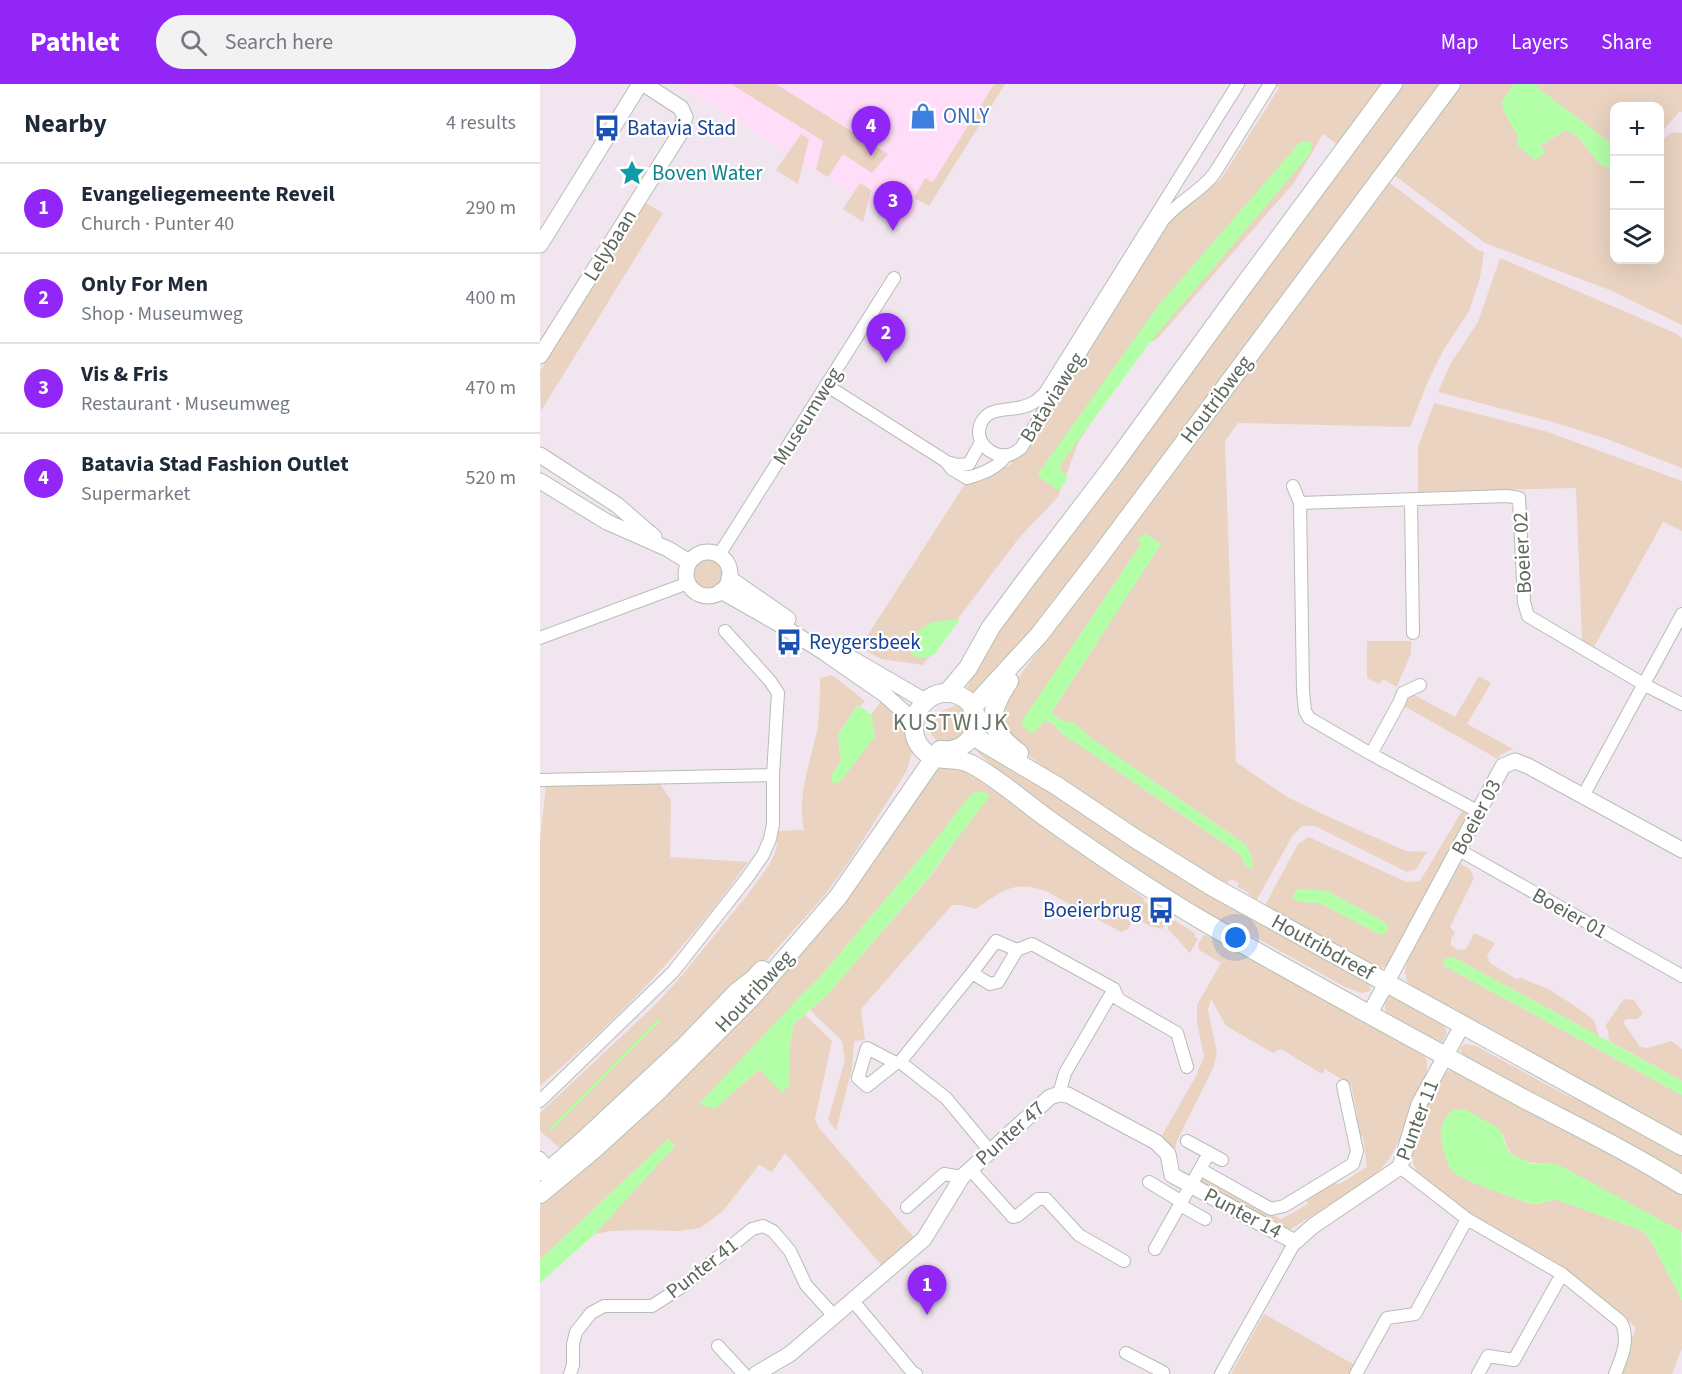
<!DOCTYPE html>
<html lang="en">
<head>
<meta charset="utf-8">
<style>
	body { margin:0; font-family:"Source Sans 3",sans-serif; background:#f2f2f3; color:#1f2937 }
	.controls { position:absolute; right:18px; top:18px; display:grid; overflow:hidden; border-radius:12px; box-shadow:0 6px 24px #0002 }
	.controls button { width:54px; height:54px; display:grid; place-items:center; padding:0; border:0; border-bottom:2px solid #e0e1e3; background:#fff; color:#1f2937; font:30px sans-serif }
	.you { position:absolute; left:696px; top:854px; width:21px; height:21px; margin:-15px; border:4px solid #fff; border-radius:50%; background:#1a73e8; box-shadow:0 0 0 9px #1a73e833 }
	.badge { display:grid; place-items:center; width:39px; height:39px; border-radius:50%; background:#9126f7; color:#fff; font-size:20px; font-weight:700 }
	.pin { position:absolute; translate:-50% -50px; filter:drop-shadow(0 2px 3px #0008) }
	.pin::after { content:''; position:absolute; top:32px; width:21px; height:18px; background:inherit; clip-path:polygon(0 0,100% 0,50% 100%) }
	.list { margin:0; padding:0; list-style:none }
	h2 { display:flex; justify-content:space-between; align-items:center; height:78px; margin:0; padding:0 24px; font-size:26px }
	h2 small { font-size:20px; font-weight:400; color:#747a83 }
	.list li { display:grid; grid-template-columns:39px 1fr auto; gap:18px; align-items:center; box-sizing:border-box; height:90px; padding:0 24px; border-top:2px solid #e0e1e3 }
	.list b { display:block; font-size:22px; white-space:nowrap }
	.list p { margin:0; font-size:20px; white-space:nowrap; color:#747a83 }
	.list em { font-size:20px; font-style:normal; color:#747a83 }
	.icon { flex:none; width:33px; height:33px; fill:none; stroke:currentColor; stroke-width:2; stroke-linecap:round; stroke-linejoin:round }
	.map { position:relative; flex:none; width:1142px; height:1290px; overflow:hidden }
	header { display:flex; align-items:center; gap:36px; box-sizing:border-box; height:84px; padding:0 30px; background:#9126f7; color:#fff }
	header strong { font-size:28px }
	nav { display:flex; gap:33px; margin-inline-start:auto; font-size:21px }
	.search { width:420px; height:54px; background:#f2f2f3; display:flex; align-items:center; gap:15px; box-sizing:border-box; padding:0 21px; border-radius:33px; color:#747a83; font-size:22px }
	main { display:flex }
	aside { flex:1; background:#fff }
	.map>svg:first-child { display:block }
</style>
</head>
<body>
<header>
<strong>Pathlet</strong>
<div class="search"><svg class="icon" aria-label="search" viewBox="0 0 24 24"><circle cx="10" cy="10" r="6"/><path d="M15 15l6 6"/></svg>Search here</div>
<nav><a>Map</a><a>Layers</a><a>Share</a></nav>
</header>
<main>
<aside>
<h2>Nearby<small>4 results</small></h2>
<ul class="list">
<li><span class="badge">1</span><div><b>Evangeliegemeente Reveil</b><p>Church · Punter 40</p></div><em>290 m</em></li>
<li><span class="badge">2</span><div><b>Only For Men</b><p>Shop · Museumweg</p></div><em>400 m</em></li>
<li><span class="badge">3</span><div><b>Vis &amp; Fris</b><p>Restaurant · Museumweg</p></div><em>470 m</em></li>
<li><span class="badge">4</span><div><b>Batavia Stad Fashion Outlet</b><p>Supermarket</p></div><em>520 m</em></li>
</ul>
</aside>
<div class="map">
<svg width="1142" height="1290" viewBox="0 0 1142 1290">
	<rect width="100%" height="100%" fill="#f1e6ef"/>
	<path fill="#ffddf8" d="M138 0H453L366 143Z"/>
	<path fill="#ead3c1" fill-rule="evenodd" d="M191 0H236L348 70 332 89 303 70 288 93 276 86 283 57Z
		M454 0H465L389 122 374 114 385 94 393 98Z
		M736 0H844L798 61 783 50 754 99 617 255 597 265 538 359 518 413 479 454 383 581 341 575 320 563 425 400 470 381 630 136 681 95 739 4Z
		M863 0H902L610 394 477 567 434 614 425 607 448 562 584 379 737 167Z
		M918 0H974L962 17 963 25 977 50 978 62 1006 68 1000 62 1025 46C1048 52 1049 82 1074 85V176H1120V58C1127 51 1132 47 1142 49V241L1070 206 945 159 851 89Z
		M995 0H1142V28H1139L1120 50V22H1074V62L998 4Z
		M261 50 269 55 258 100 236 86Z
		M846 96 938 166 944 168 940 194 929 227 904 265 889 295 870 343 698 339 685 357 696 678 747 713 798 737 866 767 887 768 876 785 867 788 775 742H762L753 751 716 817 706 807 697 803 699 799 691 795 687 799 638 774 545 713 474 661 459 639 467 609ZM604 449 620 461 511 629 524 638H532L555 657 705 760 711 771 705 781 701 772 690 763 521 649 515 641 505 636 497 643 601 460Z
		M320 99 331 106 323 138 303 125Z
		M104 118 123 129 1 327 0 287Z
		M960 174 1135 249 1142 254V384L1064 354 1009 337 898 308 911 279 938 238Z
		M894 319 1005 347 1142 397V447L1123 438 1054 563 1042 556 1036 404 878 408V363Z
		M154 490a14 14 0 1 1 28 0a14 14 0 1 1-28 0Z
		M827 557H871V569L857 603 843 595 839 600 827 594Z
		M292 591 325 617 320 622 316 623 298 651 301 677 292 690 335 652 331 630 341 618 351 623 363 635 369 646 372 668 367 686 356 704 312 773 284 812 225 878 24 1068 0 1047V1029L115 921 139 895 205 814 229 781 236 767 238 747 264 746C256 711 272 675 278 641 280 626 280 609 280 594Z
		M939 592 951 599 927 640 973 665 960 671 958 675 862 621 869 608 915 633Z
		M419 620 429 634 422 654 400 659C390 653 388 644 392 634 399 625 410 625 419 620Z
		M437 658 829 899 831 905 828 908 822 909 805 903 724 858 683 839 581 778 461 690 433 664Z
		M410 680 426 683 567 784 572 791 605 815 603 817 612 822 610 826 618 830 620 828 630 833 622 845 610 842 594 834 588 845 581 848 506 807C473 796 462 807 436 825L421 821H412L321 925 325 956 314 957 312 984 296 1047 288 1036 305 976 302 957 270 926 287 911 394 788 412 761 432 709 399 752 280 893 253 920 175 1024 220 985 242 1008 250 1000V960L254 940 265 931 292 957 275 1035 279 1044 377 1157 343 1183 245 1069 232 1088 219 1081 183 1127 160 1144 139 1147 99 1146 72 1147 54 1150 135 1062 128 1055 0 1176V1113L136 996 395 684Z
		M118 697 131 716 130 773 208 778C148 863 79 934 0 1002V755L6 701Z
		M922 727 927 730 925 739 899 784 859 865 848 881 837 886 723 825 758 760 769 753 866 798 880 797ZM759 805 765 807H787L846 839 841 851 780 819 760 818Z
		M920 780 930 785 934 794 910 843 915 849 911 855V861L918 866 926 865 934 849 955 859 947 872 950 879 976 895 981 894 1008 905 1032 920 1054 936 1059 952 913 873 903 881 1142 1011V1054L869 903 865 889 867 877Z
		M632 835 655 849V853L658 855 650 869 628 845V843Z
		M664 851 680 856 883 969 887 977V991L873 1017 862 1050 850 1074 832 1095 749 1146 657 1100 661 1092 741 1135 768 1120 765 1113 792 1097 798 1101 827 1083 823 1053 815 1052 811 1034 817 1031 811 1001 785 985 782 990 741 965 733 969 686 942 671 915 668 926 677 969 674 982 636 1059 634 1078 620 1055 656 992 664 973 657 938V921L681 879 659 866 658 860Z
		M851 911 904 940 907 949 902 959 900 960 848 931C843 924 845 919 849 912Z
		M1084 915 1094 916 1103 930 1097 935H1086L1083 938 1100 963 1108 964 1131 957 1142 965V997L1069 957 1068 947 1065 942Z
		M925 960 936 962 1024 1010 1072 1031 1142 1068V1092L922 971 920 964Z
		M913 986 1108 1089 1142 1111V1148L1012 1079C985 1080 969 1078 963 1049L914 1089 945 1103 988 1119 997 1120 1013 1116H1018L1103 1147 1112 1159 1142 1216V1264L1132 1290H1080L1096 1243 1026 1186 950 1140 941 1139 915 1117 877 1090 871 1072 885 1023 901 992 906 988Z
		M724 1230 815 1281 809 1290H691Z"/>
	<path fill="#b3ffa8" d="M974 0H995L998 4 1074 62V85C1049 82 1048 52 1025 46L1000 62 1006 68 995 76 978 62 977 50 963 26 962 17Z
		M770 57 772 65 765 76 611 257 521 380 520 385 528 394 519 407 497 391 618 222 760 58Z
		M604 449 621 460 511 629 524 638H532L555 657 705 760 711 771 714 783 710 784 705 781 701 772 690 763 521 649 515 641 505 636 493 650 480 640 601 460 597 456Z
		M420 535 394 571 388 573 377 574 371 569 369 563C384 535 391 538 420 535Z
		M320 622 331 630 335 652 301 697 294 700 292 697V690L301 677 298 651 316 623Z
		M443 707 450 712 412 761 390 792 287 911 254 940 250 960V1000L242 1009 219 985 175 1025 159 1020 253 920 280 893 399 752 432 709Z
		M757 805C766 805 778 806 787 807L846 839 848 845 845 849 841 851 780 819 760 818 752 814Z
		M913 873 1142 997V1011L903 881 904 875Z
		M917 1025H924L960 1045 966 1062 970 1069 992 1080 1012 1079 1019 1081 1141 1147 1142 1216 1112 1159 1103 1147 1018 1116C1009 1115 1000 1121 991 1119 979 1117 920 1095 913 1088 906 1081 899 1053 901 1043 903 1037 907 1032 911 1027Z
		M128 1055 135 1062 55 1150 0 1199V1176Z"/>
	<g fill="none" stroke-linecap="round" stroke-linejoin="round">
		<path stroke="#b3ffa8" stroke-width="3" d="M11 1045 118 937"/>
		<g stroke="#b6bdb6" stroke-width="14">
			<path id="minor" d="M698 0 505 309C498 316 492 321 482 323 467 327 448 323 441 339 433 357 451 374 469 371 473 370 477 367 481 364L623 136C638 118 660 108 674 90L730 0
				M286 301 407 378 417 381 429 380 441 358
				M407 379 412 385 427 394C441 390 459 384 466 371
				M753 402 760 419 763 607 765 627 769 634 831 670 939 728
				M871 416 873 549
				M760 419 967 412 979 414 984 518 988 532 1105 601 1142 620
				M179 471 354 194
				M0 554 148 499
				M831 670 859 619 863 609 880 601
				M0 696 233 691
				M1043 712 1142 530
				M919 766 1142 892
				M432 889 450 900 458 898 477 866
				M360 978 406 1014 450 1067
				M356 979 327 964 318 994 327 1002 356 979 360 978 432 889 456 857 477 866 492 860 574 905 578 915 637 949 647 983
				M519 1010 525 989 574 905
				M0 1017 133 888 207 794 223 771 230 755 233 740V691L238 609 230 597 185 547
				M647 1057 682 1076
				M0 1074 14 1092
				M860 1083 927 1135 1022 1190 1081 1238C1090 1255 1082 1273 1075 1290
				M430 1085 473 1133 477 1132 498 1115H506L539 1151 584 1177
				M660 1085 731 1125 744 1122 813 1080 817 1067 803 1002
				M609 1098 642 1118
				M640 1121 665 1135
				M367 1123 404 1090 422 1093
				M615 1165 669 1069
				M313 1217 374 1290H376
				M178 1262 204 1290
				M586 1269 623 1288
				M30 1290 33 1281V1260L36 1248 51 1229 64 1222H112L143 1202 212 1145 223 1142 233 1147 250 1167 266 1201 295 1233
				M681 1290 755 1158
				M816 1290 847 1234 875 1230 927 1135
				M938 1290 948 1272 974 1276 1022 1190"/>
		</g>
		<g stroke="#b6bdb6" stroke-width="17">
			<path id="tertiary" d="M0 161 100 0
				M0 272 139 51 145 33 141 24 104 0
				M0 371 77 421 114 453
				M0 397 67 438 128 465 149 478
				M146 490a22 22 0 1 1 44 0a22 22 0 1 1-44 0Z
				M189 494 248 535
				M181 507 239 540 285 569 344 610 374 637
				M299 567 385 617
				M829 931 963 682 975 677 988 682 1142 766
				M216 1290 250 1270 384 1155 422 1093 510 1013 519 1010 528 1011 616 1058 628 1070 632 1091 755 1158 773 1142 860 1083 879 1020 923 940"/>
		</g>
		<g stroke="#b7c1b7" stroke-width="20">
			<path id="secondary" d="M469 597C447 631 446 644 479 669
				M407 609 428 584 451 543 485 497 569 387 699 208 853 0
				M432 624 499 551 556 477 911 0
				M433 651 446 660 517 702 596 755 673 803 1142 1062
				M6 1089 44 1056 146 961 197 908 214 895 222 886
				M0 1110 53 1066 120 1005 211 914 298 813 394 674 400 666C439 671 450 620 415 610 384 601 361 642 382 665 397 681 414 671 431 680 458 694 483 717 508 735 560 772 613 808 668 840 774 901 881 959 988 1017 1040 1044 1093 1070 1142 1101"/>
		</g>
		<use href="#minor" stroke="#fff" stroke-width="12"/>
		<use href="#tertiary" stroke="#fff" stroke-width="15"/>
		<use href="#secondary" stroke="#fff" stroke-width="18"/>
	</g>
	<defs>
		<g id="shop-bare" transform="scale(2.07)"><path d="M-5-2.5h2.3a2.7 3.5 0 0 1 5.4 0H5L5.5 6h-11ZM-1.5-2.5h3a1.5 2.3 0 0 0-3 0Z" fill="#3f7fe0" stroke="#fff" stroke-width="2.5" paint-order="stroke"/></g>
		<g id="bus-bare" transform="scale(2.07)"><path d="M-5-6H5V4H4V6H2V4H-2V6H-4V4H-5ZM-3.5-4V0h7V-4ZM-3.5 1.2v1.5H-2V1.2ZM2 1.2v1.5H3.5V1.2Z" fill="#1a4fb4" stroke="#fff" stroke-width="2.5" paint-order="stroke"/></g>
		<g id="sight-bare" transform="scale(2.07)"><path d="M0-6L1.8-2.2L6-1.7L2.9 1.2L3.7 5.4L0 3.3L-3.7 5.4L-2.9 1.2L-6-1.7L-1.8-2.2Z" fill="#0f9aa8" stroke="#fff" stroke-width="2.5" paint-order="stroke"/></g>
	</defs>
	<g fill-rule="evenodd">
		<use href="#shop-bare" x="383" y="32"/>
		<use href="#bus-bare" x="67" y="44"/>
		<use href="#sight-bare" x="92" y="89"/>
		<use href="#bus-bare" x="249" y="558"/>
		<use href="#bus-bare" x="621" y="826"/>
	</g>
	<g text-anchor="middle" stroke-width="4.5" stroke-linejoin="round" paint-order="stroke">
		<g font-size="21" fill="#366cbe" stroke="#fff" text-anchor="start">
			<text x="403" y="39">ONLY</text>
		</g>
		<g font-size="21" fill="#164399" stroke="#fff" text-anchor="start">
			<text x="87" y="51">Batavia Stad</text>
			<text x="269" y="565">Reygersbeek</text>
			<text x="601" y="833" text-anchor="end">Boeierbrug</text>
		</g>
		<g font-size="21" fill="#0d838f" stroke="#fff" text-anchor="start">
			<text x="112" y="96">Boven Water</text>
		</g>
		<g font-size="21" fill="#5d675d" stroke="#fff">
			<text transform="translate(70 161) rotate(-58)" y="7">Lelybaan</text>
			<text transform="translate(512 313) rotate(-58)" y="7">Bataviaweg</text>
			<text transform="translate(676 315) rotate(-53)" y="7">Houtribweg</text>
			<text transform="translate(267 332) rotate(-58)" y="7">Museumweg</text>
			<text transform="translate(982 469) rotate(-93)" y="7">Boeier 02</text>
			<text transform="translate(936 733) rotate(-62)" y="7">Boeier 03</text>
			<text transform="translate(1030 829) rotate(29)" y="7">Boeier 01</text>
			<text transform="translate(783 863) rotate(29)" y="7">Houtribdreef</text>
			<text transform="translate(214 907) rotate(-47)" y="7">Houtribweg</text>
			<text transform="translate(877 1036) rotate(-69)" y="7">Punter 11</text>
			<text transform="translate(470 1049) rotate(-42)" y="7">Punter 47</text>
			<text transform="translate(703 1129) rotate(28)" y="7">Punter 14</text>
			<text transform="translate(162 1184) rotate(-38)" y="7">Punter 41</text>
		</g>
		<g font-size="24" letter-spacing="1.5" fill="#6a7569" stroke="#fff">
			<text x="411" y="646">KUSTWIJK</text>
		</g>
	</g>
</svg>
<div class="controls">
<button>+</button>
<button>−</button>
<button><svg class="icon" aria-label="layers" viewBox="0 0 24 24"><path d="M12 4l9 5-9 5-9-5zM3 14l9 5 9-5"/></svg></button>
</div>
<div class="you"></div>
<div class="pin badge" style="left:387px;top:1231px">1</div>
<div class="pin badge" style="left:346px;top:279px">2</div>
<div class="pin badge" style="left:353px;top:147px">3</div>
<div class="pin badge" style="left:331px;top:72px">4</div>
</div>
</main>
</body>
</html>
